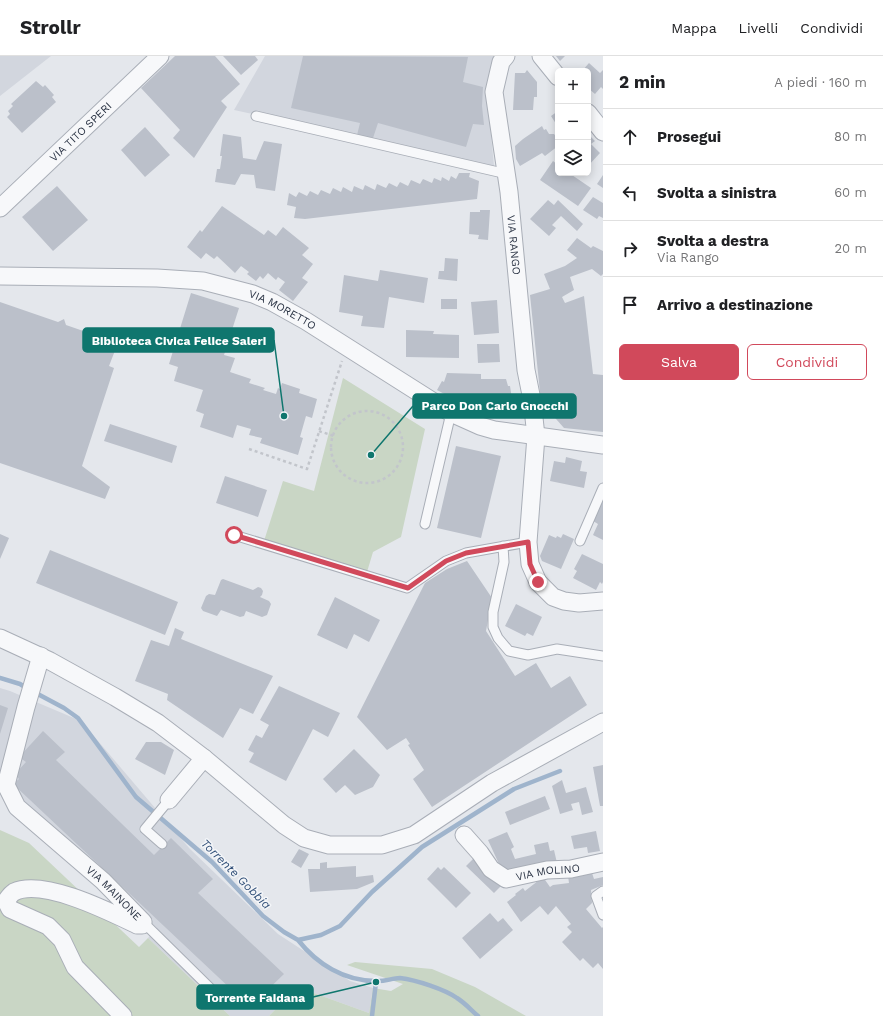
<!DOCTYPE html>
<html lang="it">
<head>
<meta charset="utf-8">
<style>
	body { margin:0; font-family:"Work Sans",sans-serif; background:#f6f6f6; color:#202124 }
	.controls { position:absolute; right:12px; top:12px; display:grid; overflow:hidden; border-radius:6px; box-shadow:0 2px 10px #0003 }
	.controls button { width:36px; height:36px; display:grid; place-items:center; padding:0; border:0; border-bottom:1px solid #e0e0e0; background:#fff; color:#202124; font:20px sans-serif }
	.stop { position:absolute; width:12px; height:12px; margin:-9px; border:3px solid #d1495b; border-radius:50%; background:#fff }
	.stop.end { background:#d1495b; border-color:#fff; box-shadow:0 1px 4px #0008 }
	.list { margin:0; padding:0; list-style:none }
	h2 { display:flex; justify-content:space-between; align-items:center; height:52px; margin:0; padding:0 16px; font-size:17px }
	h2 small { font-size:13px; font-weight:400; color:#757577 }
	.list li { display:grid; grid-template-columns:26px 1fr auto; gap:12px; align-items:center; box-sizing:border-box; height:56px; padding:0 16px; border-top:1px solid #e0e0e0 }
	.list b { display:block; font-size:15px; white-space:nowrap }
	.list p { margin:0; font-size:13px; white-space:nowrap; color:#757577 }
	.list em { font-size:13px; font-style:normal; color:#757577 }
	.actions { display:flex; gap:8px; padding:12px 16px }
	.actions a { flex:1; padding:9px 0; border:1px solid #d1495b; border-radius:6px; text-align:center; font-size:14px; color:#d1495b }
	.actions .main { background:#d1495b; color:#fff }
	.icon { flex:none; width:22px; height:22px; fill:none; stroke:currentColor; stroke-width:2; stroke-linecap:round; stroke-linejoin:round }
	.map { position:relative; flex:none; width:603px; height:960px; overflow:hidden }
	header { display:flex; align-items:center; gap:24px; box-sizing:border-box; height:56px; padding:0 20px; background:#fff; border-bottom:1px solid #e0e0e0 }
	header strong { font-size:19px }
	nav { display:flex; gap:22px; margin-inline-start:auto; font-size:14px }
	main { display:flex }
	aside { flex:1; background:#fff }
	.map>svg:first-child { display:block }
</style>
</head>
<body>
<header>
<strong>Strollr</strong>
<nav><a>Mappa</a><a>Livelli</a><a>Condividi</a></nav>
</header>
<main>
<div class="map">
<svg width="603" height="960" viewBox="0 0 603 960">
	<rect width="100%" height="100%" fill="#e4e7ec"/>
	<path fill="#d2d6de" d="M0 0H51L0 40Z
		M265 0H494L487 37 494 110 234 54Z
		M0 632 10 635 81 665 190 793 278 878 350 925 373 932 369 957 297 931 269 960H230L148 882 157 872 18 739 0 735Z"/>
	<path fill="#c9d6c5" d="M343 322 425 373 401 481 373 496 367 516 264 485 283 425 314 435Z
		M0 774 29 787 139 891 148 882 230 960H0Z
		M355 906 432 913 475 931 526 960H269L297 931 369 957 373 932 391 935 403 928 347 909Z"/>
	<g fill="none" stroke-linecap="round" stroke-linejoin="round">
		<path stroke="#9fb4cc" stroke-width="4.5" d="M0 622 20 628 28 633
			M34 636 64 652 78 662 136 741 212 806 263 860 284 876 298 884 321 879 340 870 372 836 422 791 514 733 560 715
			M298 884C317 908 344 925 376 925 384 926 392 922 400 922 416 924 444 933 457 942 465 947 471 954 478 960
			M372 960 376 926"/>
	</g>
	<path fill="#bbc0ca" d="M175 0H215L240 28 221 45 227 51 194 102 173 82 180 74 141 32Z
		M223 0H255L258 4 241 19Z
		M303 0 468 1 463 26 483 31 482 50 484 69 473 68 466 91 378 67 373 82 357 79 360 67 291 52Z
		M556 0H565L560 5Z
		M589 7 600 17 603 14V33L601 31 595 38 588 32V15H582Z
		M527 14 537 26V41H534L533 54H513L515 17H525Z
		M36 25 43 31 45 29 54 39 52 41 56 46 22 77 7 61 10 58 8 55 13 50 11 48Z
		M558 55V71L551 60Z
		M542 70 544 74 546 73 549 78H554L558 83V90L545 100 542 97 520 110 516 103 515 90 523 83Z
		M145 71 170 99 145 121 121 94Z
		M223 78 241 81 243 102 256 104 264 85 282 88 275 135 256 132 254 119 241 118 235 129 215 126 217 113H220L222 100H220Z
		M590 80 595 85 591 88 600 97 588 110V82Z
		M553 105 558 109V117H569L591 132 578 150 540 124Z
		M459 117H470L469 121 479 125 477 143 305 163 294 162 296 151 287 149 289 137 296 141 299 136 307 140 310 135 318 139 321 134 330 138 333 132 341 136 343 131 352 136 354 130 363 134 365 129 375 134 377 128 386 132 389 127 397 131 400 126 408 130 411 124 420 128 423 123 432 127 434 122 441 125 442 121 449 125 451 120 456 123Z
		M603 119V132L597 128Z
		M57 130 88 164 53 195 22 161Z
		M593 141 603 147V162L599 160 597 163 583 154Z
		M548 144 554 149 558 144 583 168 577 175 561 160 552 169 556 172 549 180 530 163Z
		M222 150 264 179 268 174 276 180 283 171 309 192 302 199 313 208 302 222 308 226 293 245 279 234 285 226 278 221 276 224 268 217 263 223 260 220 256 225 247 218 249 216 241 210 235 217 217 200 214 203 206 197 201 203 187 191 200 174 202 176Z
		M480 154H490L488 184 478 183 479 179 469 178 470 156H480Z
		M577 182 591 192 593 190 603 195V218L601 220 592 213 570 221 574 234 562 241 565 247 584 240 593 318 603 319V376L564 372 541 346 530 239 550 233 544 218 565 210 577 202 567 194Z
		M445 202 458 203 457 225 438 223 439 215H444Z
		M380 214 428 222 424 247 389 241 384 272 361 270 363 260 339 256 344 219 378 225Z
		M191 237 239 252 224 299 235 302 230 316 251 323 249 327 265 332 263 334 276 338 278 332 280 333 282 327 300 333 299 337 317 343 312 362 306 360 300 381 303 382 298 399 260 387 262 382 249 379 251 373 237 369 233 382 200 371 204 358 196 355 203 334 174 325 178 311 169 308Z
		M441 243H457V253H441Z
		M497 244 499 277 474 279 471 246Z
		M0 246 58 266 64 263 66 269 92 278 90 283 116 292 109 310 114 312 82 410 110 431 105 443 0 407Z
		M406 274 434 275 433 278 459 279V302L406 301Z
		M477 288H499L500 306 478 307Z
		M447 317 481 318V323H506L508 330H510L512 343H509L510 354H500V352H493V356H484L483 348 476 349 475 351 462 344 461 347 437 334 442 325 444 326Z
		M110 368 177 390 172 407 104 385Z
		M456 390 501 400 481 482 437 472Z
		M566 401 582 405 580 415 587 416 584 432 550 425 554 405 565 407Z
		M225 420 267 434 258 461 216 447Z
		M603 443V484L593 479 598 468 593 465Z
		M0 478 9 482 0 503Z
		M563 478 574 483 561 513 542 505 540 500 549 479 556 482 557 480 561 482Z
		M50 494 178 546 165 579 36 527Z
		M582 498 603 508V526L602 528 600 526 596 534 573 522 577 515 574 513Z
		M467 505 492 542 486 575 515 620 536 607 551 632 570 620 587 649 432 751 413 723 424 714 408 689 410 688 406 682 387 694 357 661 425 527 447 513Z
		M223 523 253 534 258 531 261 532 263 535 262 539 260 541 269 545 271 548 267 559 262 561 246 555 244 560 240 561 221 554 217 560 203 555 201 552 206 540 209 538 215 539 221 524Z
		M335 541 380 564 369 586 354 578 347 593 317 579Z
		M516 548 542 561 533 580 527 577 525 580 505 570Z
		M175 572 184 576 181 583 273 620 253 658 240 652 223 682 167 644 168 638 135 625 151 584 169 590Z
		M279 630 340 657 328 681 313 673 286 725 249 706 254 697 248 694 256 679 262 682 269 669 260 664Z
		M0 649 8 652 0 678Z
		M43 675 65 696 56 704 154 799 171 782 213 823 198 837 284 918 250 951 13 728 19 723 15 718 26 706 19 701Z
		M146 686H161L174 694 165 719 135 703Z
		M354 693 380 719 373 731 355 739 345 729 336 737 323 723Z
		M603 709V750H600L593 711Z
		M562 724 566 737 586 731 593 756 582 759 579 746 571 748 573 754 560 758 552 730Z
		M545 740 550 753 510 769 505 756Z
		M596 775 600 795 588 797 587 791 574 793 571 780Z
		M507 776 514 791 511 793 515 803 536 798 534 789 548 786 550 795 554 794 557 807 504 819 488 784Z
		M299 793 309 798 301 812 291 806Z
		M475 801 502 829 494 837 466 810Z
		M327 806V812L356 810V821L373 819 374 826 357 833 310 836 308 813H320V807Z
		M438 811 441 814 444 811 471 837 456 852 427 823Z
		M591 814 594 823 603 821V829L591 834 592 847 586 853 602 872 603 871V913L598 907 593 912 583 902 580 905 562 886 572 876 567 871 571 868 556 850 548 859 540 850 521 866 507 846 516 839 515 838 523 832 525 835 543 821 550 831 553 829 569 827 568 820Z
		M490 857 498 866 503 862 513 874 480 903 462 882Z"/>
	<g fill="none" stroke-linecap="round" stroke-linejoin="round">
		<g stroke="#a9aeb7" stroke-width="11">
			<path id="lane" d="M256 60 507 118
				M425 468 451 357
				M234 479 407 532 446 505 466 497 528 486
				M580 485 603 432
				M503 490 504 506 493 556V571L498 582 509 595 528 599 557 593 603 600
				M162 788 145 773 169 744
				M603 835 596 840 603 859
				M143 866 210 932"/>
		</g>
		<g stroke="#a9aeb7" stroke-width="19">
			<g id="street">
				<path id="s1" d="M506 0 501 6 494 36 509 136 526 314 532 344 536 380 528 486 530 508 538 526 553 541 564 545 579 547 603 545"/>
				<path d="M541 0 558 21"/>
				<path d="M588 57 603 76"/>
				<path id="s2" d="M0 152 160 0"/>
				<path id="s3" d="M0 220 157 222 203 225 253 238 272 246 306 265 451 357 480 370 494 374 603 389"/>
				<path d="M0 582 50 605 115 641 158 667 204 702 284 769 304 782 329 789H382L414 779 492 727 603 666"/>
				<path id="s4" d="M41 600 26 651 6 729 17 751 103 825 143 866 142 869H137C110 856 43 822 14 836 11 838 8 842 6 845L10 853 48 870 62 884 75 911 123 960"/>
				<path d="M169 744 204 702"/>
				<path id="s5" d="M464 779 480 797 491 813 506 823 547 814 571 813 603 806"/>
			</g>
		</g>
		<path stroke="#c2c5cb" stroke-width="2.5" stroke-dasharray="3 3" stroke-linecap="butt" d="M331 391a36 36 0 1 1 72 0a36 36 0 1 1-72 0Z
			M319 375 334 380
			M249 393 307 413 342 305"/>
		<use href="#lane" stroke="#f7f8fa" stroke-width="9"/>
		<use href="#street" stroke="#f7f8fa" stroke-width="17"/>
	</g>
	<g fill="none" stroke-linecap="round" stroke-linejoin="round">
		<path stroke="#d1495b" stroke-width="5" d="M234 479 408 532 446 505 466 497 528 486 530 508 538 526"/>
	</g>
	<g text-anchor="middle" stroke-width="3" stroke-linejoin="round" paint-order="stroke">
		<g font-size="11" fill="#2b3445" stroke="#f4f6f9">
			<text dy="4" stroke="none"><textPath href="#s2" startOffset="111">VIA TITO SPERI</textPath></text>
			<text dy="4" stroke="none"><textPath href="#s1" startOffset="193">VIA RANGO</textPath></text>
			<text dy="4" stroke="none"><textPath href="#s3" startOffset="288">VIA MORETTO</textPath></text>
			<text dy="4" stroke="none"><textPath href="#s5" startOffset="104">VIA MOLINO</textPath></text>
			<text dy="4" stroke="none"><textPath href="#s4" startOffset="288">VIA MAINONE</textPath></text>
		</g>
		<g font-size="12" font-style="italic" fill="#34527a" stroke="#f4f6f9">
			<text transform="translate(236 818) rotate(45)" y="4">Torrente Gobbia</text>
		</g>
	</g>
	<path fill="none" stroke="#0f766e" stroke-width="1.5" d="M284 360L274 284M371 399L413 350M376 926L313 941"/>
	<g fill="#0f766e" stroke="#f4f6f9" stroke-width="1.5">
		<circle cx="284" cy="360" r="4"/>
		<circle cx="371" cy="399" r="4"/>
		<circle cx="376" cy="926" r="4"/>
	</g>
	<g fill="#0f766e" stroke="#0f766e" stroke-width="1.5">
		<rect x="83" y="272" width="191" height="24" rx="4"/>
		<rect x="413" y="338" width="163" height="24" rx="4"/>
		<rect x="197" y="929" width="116" height="24" rx="4"/>
	</g>
	<g font-size="12" text-anchor="middle" font-weight="bold" fill="#fff">
		<text x="179" y="289">Biblioteca Civica Felice Saleri</text>
		<text x="495" y="354">Parco Don Carlo Gnocchi</text>
		<text x="255" y="946">Torrente Faidana</text>
	</g>
</svg>
<div class="controls">
<button>+</button>
<button>−</button>
<button><svg class="icon" aria-label="layers" viewBox="0 0 24 24"><path d="M12 4l9 5-9 5-9-5zM3 14l9 5 9-5"/></svg></button>
</div>
<div class="stop" style="left:234px;top:479px"></div>
<div class="stop end" style="left:538px;top:526px"></div>
</div>
<aside>
<h2>2 min<small>A piedi · 160 m</small></h2>
<ul class="list">
<li><svg class="icon" aria-label="ahead" viewBox="0 0 24 24"><path d="M12 20V5M6 11l6-6 6 6"/></svg><div><b>Prosegui</b></div><em>80 m</em></li>
<li><svg class="icon" aria-label="left" viewBox="0 0 24 24"><path d="M17 20v-9H6M10 6l-5 5 5 5"/></svg><div><b>Svolta a sinistra</b></div><em>60 m</em></li>
<li><svg class="icon" aria-label="right" viewBox="0 0 24 24"><path d="M7 20v-9h11M14 6l5 5-5 5"/></svg><div><b>Svolta a destra</b><p>Via Rango</p></div><em>20 m</em></li>
<li><svg class="icon" aria-label="arrive" viewBox="0 0 24 24"><path d="M6 21V4h12l-3 4 3 4H6"/></svg><div><b>Arrivo a destinazione</b></div></li>
</ul>
<div class="actions"><a class="main">Salva</a><a>Condividi</a></div>
</aside>
</main>
</body>
</html>
